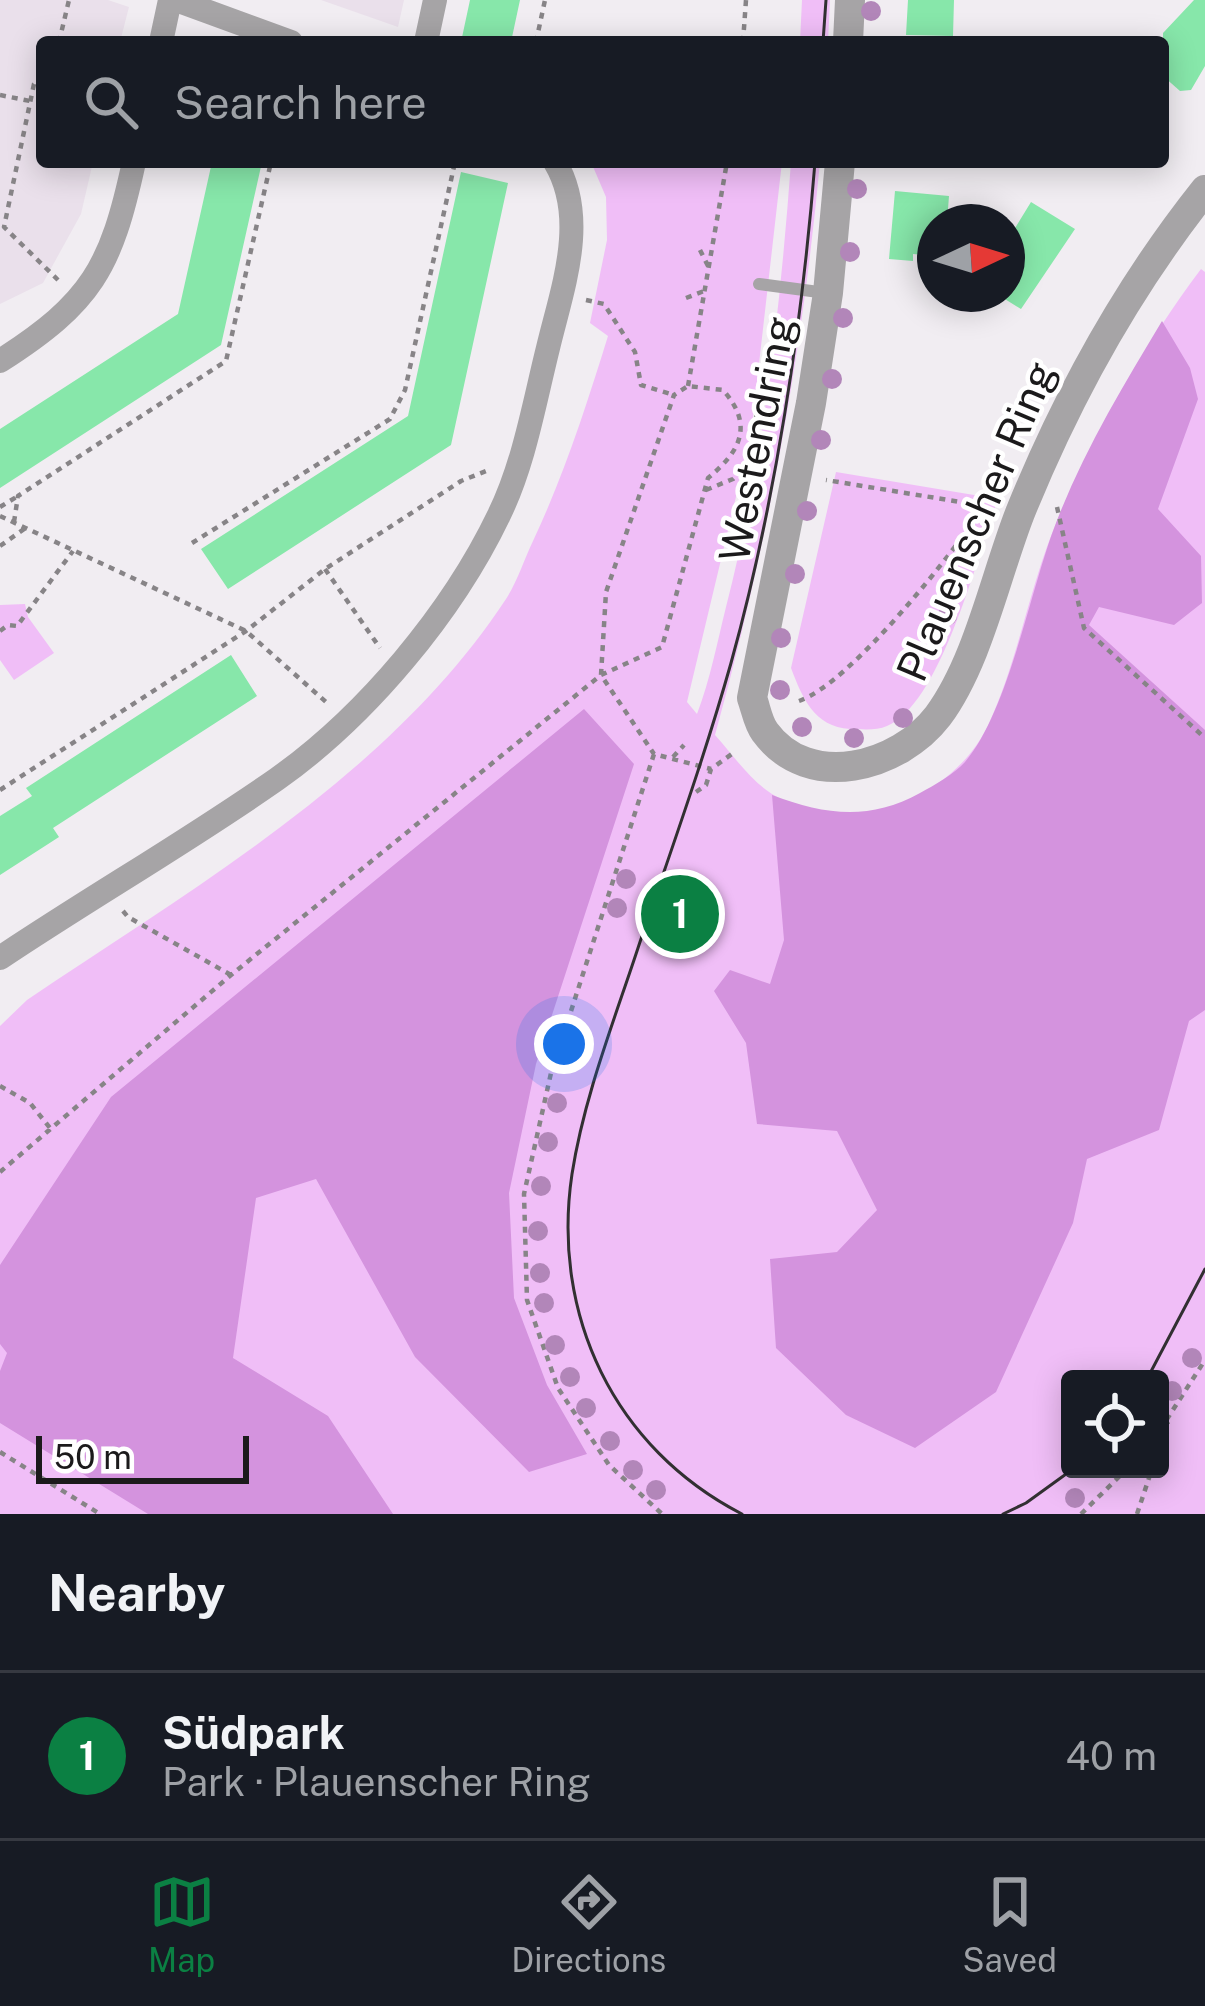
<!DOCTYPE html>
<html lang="en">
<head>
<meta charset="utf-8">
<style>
	body { margin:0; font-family:"Public Sans",sans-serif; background:#20242c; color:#f1f3f6 }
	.controls { position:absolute; right:36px; bottom:36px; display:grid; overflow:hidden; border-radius:12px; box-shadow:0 6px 30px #0003 }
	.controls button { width:108px; height:108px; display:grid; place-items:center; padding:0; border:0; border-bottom:3px solid #363941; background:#171b24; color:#f1f3f6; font:60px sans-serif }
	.compass { position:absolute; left:917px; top:204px; width:108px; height:108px; border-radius:50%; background:#171b24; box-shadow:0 6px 30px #0003; rotate:86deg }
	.scale { position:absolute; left:36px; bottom:30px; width:213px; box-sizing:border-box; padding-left:12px; border:6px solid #1b1a1b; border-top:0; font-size:33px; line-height:42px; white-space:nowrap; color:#1b1a1b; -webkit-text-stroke:9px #fff; paint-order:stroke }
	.you { position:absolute; left:564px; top:1044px; width:42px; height:42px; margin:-30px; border:9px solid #fff; border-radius:50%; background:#1a73e8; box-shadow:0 0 0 18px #1a73e833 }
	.badge { display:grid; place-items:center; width:78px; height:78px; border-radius:50%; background:#0b8043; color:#fff; font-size:39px; font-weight:700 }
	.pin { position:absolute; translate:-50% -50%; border:6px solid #fff; box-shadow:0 3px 12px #0006 }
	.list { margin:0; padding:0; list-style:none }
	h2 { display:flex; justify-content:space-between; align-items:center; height:156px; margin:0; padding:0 48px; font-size:51px }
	h2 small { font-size:39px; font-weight:400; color:#9ea1a6 }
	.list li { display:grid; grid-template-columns:78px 1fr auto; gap:36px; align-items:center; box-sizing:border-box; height:168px; padding:0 48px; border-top:3px solid #363941 }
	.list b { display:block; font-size:45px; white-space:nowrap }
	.list p { margin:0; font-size:39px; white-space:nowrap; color:#9ea1a6 }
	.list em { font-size:39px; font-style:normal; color:#9ea1a6 }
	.icon { flex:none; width:66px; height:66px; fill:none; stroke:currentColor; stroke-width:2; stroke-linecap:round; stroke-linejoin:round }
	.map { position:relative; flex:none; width:1205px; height:1514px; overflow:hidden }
	.search { position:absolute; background:#171b24; box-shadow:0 6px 30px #0003; left:36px; right:36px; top:36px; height:132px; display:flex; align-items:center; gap:30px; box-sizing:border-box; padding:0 42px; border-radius:12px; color:#9ea1a6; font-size:45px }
	.sheet { height:324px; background:#171b24 }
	nav { display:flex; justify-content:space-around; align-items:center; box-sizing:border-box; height:168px; border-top:3px solid #363941; background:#171b24; font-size:33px; color:#9ea1a6 }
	nav a { display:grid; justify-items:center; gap:6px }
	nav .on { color:#0b8043 }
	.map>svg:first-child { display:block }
</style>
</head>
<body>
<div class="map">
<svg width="1205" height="1514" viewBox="0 0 1205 1514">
	<rect width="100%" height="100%" fill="#f1edf2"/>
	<path fill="#eae0eb" d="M0 0H108L129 7 120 42H42V162H93L81 214 43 283 0 304Z
		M321 0H404L398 27Z"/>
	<path fill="#f0bef7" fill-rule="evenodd" d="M802 0H830L828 42H800Z
		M591 162H782L751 434 687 702 697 714C710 680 717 643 726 607 763 463 780 311 791 162H820C802 356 767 547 715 735 732 754 750 780 772 794 847 842 955 799 989 723 1020 656 1030 581 1060 514 1098 427 1144 345 1201 269L1205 272V1514H0V1026L27 1000C197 885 390 775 506 599 517 582 524 560 533 541 564 475 586 407 608 336L590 323 607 240 606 197ZM1070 1379H1160V1469H1070Z
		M836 472 998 499C978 554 941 704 887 726 876 731 861 729 850 729 814 727 802 697 791 668Z
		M25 604 28 617 54 653 14 680 0 660V605Z"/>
	<path fill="#d493de" d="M1162 321 1190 368 1198 399 1158 509 1201 556 1202 603 1174 625 1099 607 1089 625 1205 730V1010L1189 1021 1159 1130 1087 1159 1073 1223 996 1392 915 1448 846 1415 776 1348 770 1259 837 1252 877 1210 837 1131 757 1124 746 1043 714 991 730 970 770 984 784 940 772 795C825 815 869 821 920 793 935 785 954 774 965 762 1009 710 1030 590 1056 523 1083 452 1123 386 1162 321Z
		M584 709 634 764 536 1064 509 1193 514 1298 547 1385 587 1454 529 1472 415 1357 316 1179 256 1198 233 1358 328 1416 393 1514H148L0 1423V1371L7 1353 0 1344V1265L111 1097Z"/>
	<path fill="#87e7aa" d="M470 0H520L511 42H461Z
		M908 0H954L953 36 906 35Z
		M1194 0H1205V66L1191 90 1180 91 1163 76V33Z
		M212 162H262L221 345 0 488V429L178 314Z
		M461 172 508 183 451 445 228 589 201 549 408 416Z
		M895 191 949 196 947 222H935V256L913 254V261L889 259Z
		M1031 202 1075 229 1021 309 1000 296 1007 294V241Z
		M231 655 257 696 53 828 59 837 0 875V816L32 796 26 788Z"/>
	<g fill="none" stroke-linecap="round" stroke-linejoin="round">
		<path stroke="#878487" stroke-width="4.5" stroke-dasharray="6 6" stroke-linecap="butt" d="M59 42 69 0
			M536 42 545 0
			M743 42 746 0
			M42 75 34 84 4 227 58 280
			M0 95 30 101
			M700 250 709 268
			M686 298 704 291
			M586 300 604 304 635 352 641 385 674 395
			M688 386 727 162
			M706 490 733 479 753 460 758 395 781 398
			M0 507 18 496
			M1057 507 1084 628 1205 738
			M0 516 246 631 326 702
			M14 522 18 496 226 361 271 162
			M192 543 390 419 405 390 455 162
			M0 546 27 527
			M325 569 380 648
			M0 631 8 625 17 626 73 551
			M799 701C852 682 951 555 985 506L826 480
			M654 754 551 1073 524 1194 527 1300 558 1388 609 1465 662 1514
			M673 757 684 745
			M0 790 246 631 325 569 461 481 491 469
			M696 792 706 785 711 769 736 751
			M123 911 128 917 231 975
			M0 1086 30 1103 50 1128
			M0 1172 231 975 601 675 662 647 708 478C741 451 754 425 723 390L688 386 674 395 606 592 601 675 654 754 711 769
			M1160 1430 1205 1360
			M1160 1446 1168 1422
			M0 1452 100 1514
			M1081 1514 1127 1469
			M1137 1514 1152 1469"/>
		<path stroke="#a6a4a6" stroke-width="12" d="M759 284 826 293"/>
		<path stroke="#a6a4a6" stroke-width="24" d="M176 0 291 42
			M161 42 170 0
			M426 42 435 0
			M0 361C92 302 111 268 134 162
			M0 958C91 897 187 842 277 779 366 716 452 613 499 515 524 464 534 404 548 348 562 289 589 219 555 162"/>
		<path stroke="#a6a4a6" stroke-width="30" d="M848 42 850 0
			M840 162 828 293 811 403 752 698C756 709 758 723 765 732 809 792 899 767 938 716 978 662 995 577 1020 513 1067 397 1127 288 1205 190"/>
		<path stroke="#323032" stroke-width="3" d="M823 42 826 0
			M1147 1379 1205 1269
			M742 1514C614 1448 551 1315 572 1174 584 1097 614 1021 638 948 670 853 704 759 731 663 775 505 802 325 815 162
			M1003 1514 1026 1503 1073 1469"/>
	</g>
	<g fill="#b286b9">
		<circle cx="871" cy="11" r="10"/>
		<circle cx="857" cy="189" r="10"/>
		<circle cx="850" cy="252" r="10"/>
		<circle cx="843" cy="318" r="10"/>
		<circle cx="832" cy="379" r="10"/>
		<circle cx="821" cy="440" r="10"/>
		<circle cx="807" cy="511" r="10"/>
		<circle cx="968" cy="557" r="10"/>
		<circle cx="795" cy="574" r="10"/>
		<circle cx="947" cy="616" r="10"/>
		<circle cx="781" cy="638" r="10"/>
		<circle cx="780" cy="690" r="10"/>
		<circle cx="903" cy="718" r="10"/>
		<circle cx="802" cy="727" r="10"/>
		<circle cx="854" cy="738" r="10"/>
		<circle cx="626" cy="879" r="10"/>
		<circle cx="617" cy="908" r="10"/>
		<circle cx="569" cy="1057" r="10"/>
		<circle cx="557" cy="1103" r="10"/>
		<circle cx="548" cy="1142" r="10"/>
		<circle cx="541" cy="1186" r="10"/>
		<circle cx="538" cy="1231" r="10"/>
		<circle cx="540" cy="1273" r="10"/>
		<circle cx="544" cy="1303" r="10"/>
		<circle cx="555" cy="1345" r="10"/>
		<circle cx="1192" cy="1358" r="10"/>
		<circle cx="570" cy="1377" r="10"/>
		<circle cx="1172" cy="1391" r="10"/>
		<circle cx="586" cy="1408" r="10"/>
		<circle cx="610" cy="1441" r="10"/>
		<circle cx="633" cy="1470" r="10"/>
		<circle cx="656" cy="1490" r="10"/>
		<circle cx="1075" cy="1498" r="10"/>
	</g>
	<g text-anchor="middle" stroke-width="9" stroke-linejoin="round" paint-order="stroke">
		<g font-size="42" fill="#1b1a1b" stroke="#fff">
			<text transform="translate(757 439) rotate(-79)" y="15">Westendring</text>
			<text transform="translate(976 521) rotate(-67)" y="15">Plauenscher Ring</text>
		</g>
	</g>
</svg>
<div class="controls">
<button><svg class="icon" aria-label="locate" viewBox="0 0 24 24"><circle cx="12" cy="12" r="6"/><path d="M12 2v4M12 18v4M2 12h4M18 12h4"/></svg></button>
</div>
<svg class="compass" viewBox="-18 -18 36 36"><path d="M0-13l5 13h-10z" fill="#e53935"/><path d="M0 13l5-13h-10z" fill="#9ea1a6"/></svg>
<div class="scale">50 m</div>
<div class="you"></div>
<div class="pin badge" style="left:680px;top:914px">1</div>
<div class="search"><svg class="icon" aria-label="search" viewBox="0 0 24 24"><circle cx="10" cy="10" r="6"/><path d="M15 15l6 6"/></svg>Search here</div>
</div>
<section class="sheet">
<h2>Nearby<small></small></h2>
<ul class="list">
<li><span class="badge">1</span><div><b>Südpark</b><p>Park · Plauenscher Ring</p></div><em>40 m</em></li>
</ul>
</section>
<nav>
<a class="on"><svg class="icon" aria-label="map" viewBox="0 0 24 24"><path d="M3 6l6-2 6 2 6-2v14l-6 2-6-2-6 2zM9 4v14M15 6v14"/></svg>Map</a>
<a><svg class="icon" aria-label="directions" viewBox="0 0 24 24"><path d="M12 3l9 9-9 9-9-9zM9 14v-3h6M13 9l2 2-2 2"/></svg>Directions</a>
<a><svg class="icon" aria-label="saved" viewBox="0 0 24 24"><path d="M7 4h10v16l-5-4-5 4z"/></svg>Saved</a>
</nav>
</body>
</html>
